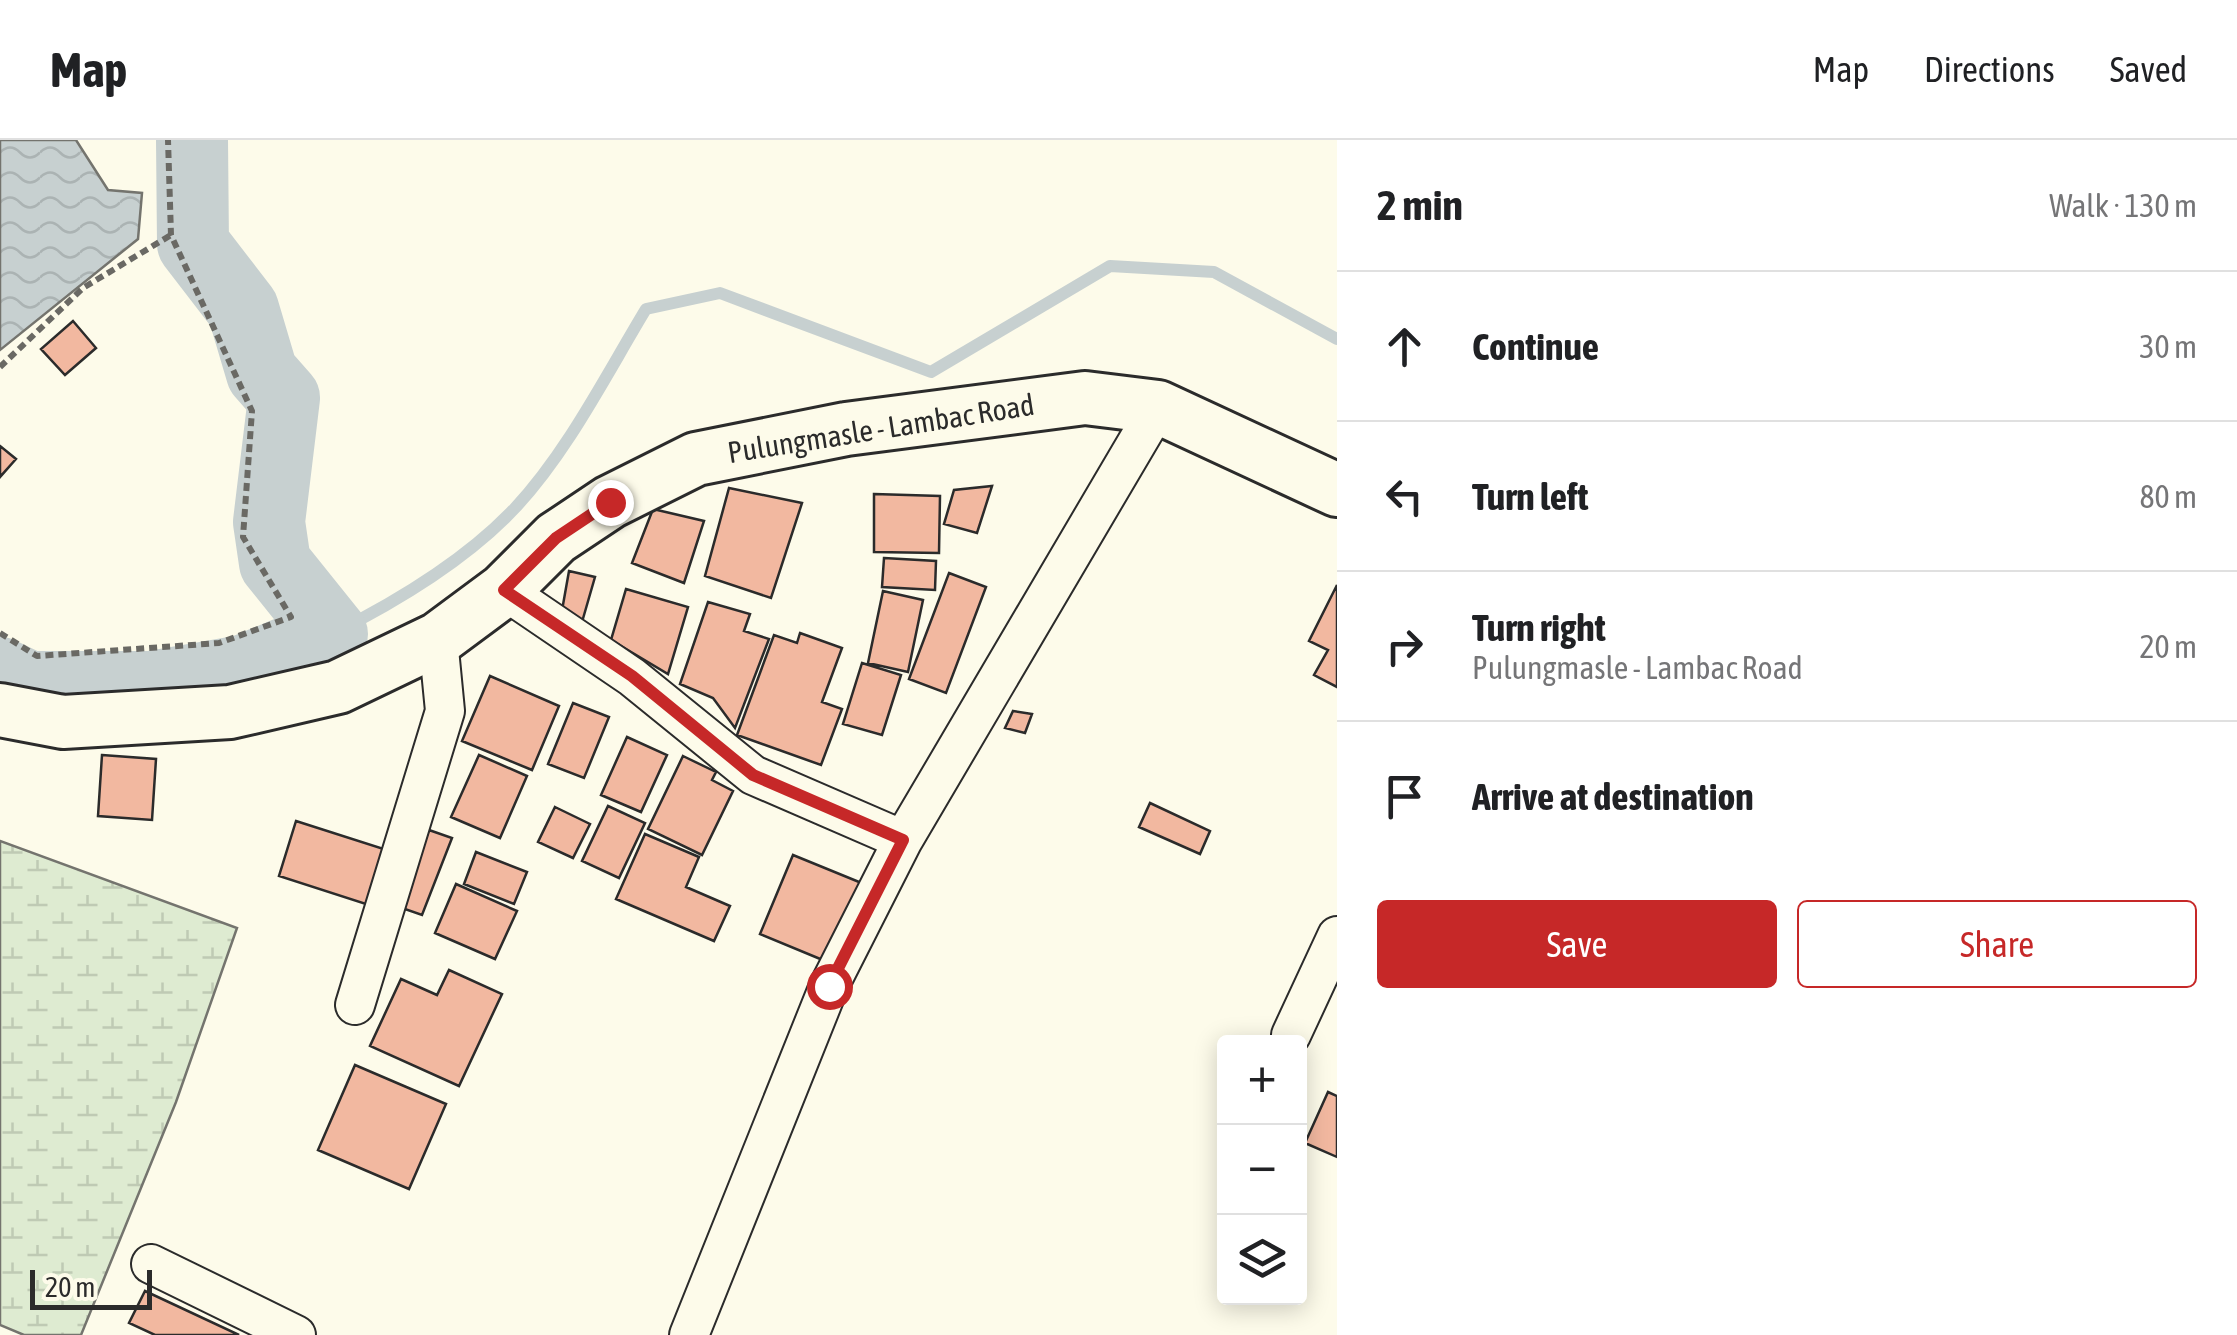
<!DOCTYPE html>
<html lang="en">
<head>
<meta charset="utf-8">
<style>
	body { margin:0; font-family:"Asap Condensed",sans-serif; background:#f2f2f2; color:#202124 }
	.controls { position:absolute; right:30px; bottom:30px; display:grid; overflow:hidden; border-radius:10px; box-shadow:0 5px 25px #0003 }
	.controls button { width:90px; height:90px; display:grid; place-items:center; padding:0; border:0; border-bottom:2px solid #e0e0e0; background:#fff; color:#202124; font:50px sans-serif }
	.scale { position:absolute; left:30px; bottom:25px; width:122px; box-sizing:border-box; padding-left:10px; border:5px solid #2b2b2b; border-top:0; font-size:28px; line-height:35px; white-space:nowrap; color:#2b2b2b; -webkit-text-stroke:8px #fdfbea; paint-order:stroke }
	.stop { position:absolute; width:30px; height:30px; margin:-22px; border:8px solid #c62828; border-radius:50%; background:#fff }
	.stop.end { background:#c62828; border-color:#fff; box-shadow:0 2px 10px #0008 }
	.list { margin:0; padding:0; list-style:none }
	h2 { display:flex; justify-content:space-between; align-items:center; height:130px; margin:0; padding:0 40px; font-size:42px }
	h2 small { font-size:32px; font-weight:400; color:#757577 }
	.list li { display:grid; grid-template-columns:65px 1fr auto; gap:30px; align-items:center; box-sizing:border-box; height:150px; padding:0 40px; border-top:2px solid #e0e0e0 }
	.list b { display:block; font-size:38px; white-space:nowrap }
	.list p { margin:0; font-size:32px; white-space:nowrap; color:#757577 }
	.list em { font-size:32px; font-style:normal; color:#757577 }
	.actions { display:flex; gap:20px; padding:30px 40px }
	.actions a { flex:1; padding:22px 0; border:2px solid #c62828; border-radius:10px; text-align:center; font-size:35px; color:#c62828 }
	.actions .main { background:#c62828; color:#fff }
	.icon { flex:none; width:55px; height:55px; fill:none; stroke:currentColor; stroke-width:2; stroke-linecap:round; stroke-linejoin:round }
	.map { position:relative; flex:none; width:1337px; height:1195px; overflow:hidden }
	header { display:flex; align-items:center; gap:60px; box-sizing:border-box; height:140px; padding:0 50px; background:#fff; border-bottom:2px solid #e0e0e0 }
	header strong { font-size:48px }
	nav { display:flex; gap:55px; margin-inline-start:auto; font-size:35px }
	main { display:flex }
	aside { flex:1; background:#fff }
	.map>svg:first-child { display:block }
</style>
</head>
<body>
<header>
<strong>Map</strong>
<nav><a>Map</a><a>Directions</a><a>Saved</a></nav>
</header>
<main>
<div class="map">
<svg width="1337" height="1195" viewBox="0 0 1337 1195">
	<defs>
		<pattern id="wetland-marsh" width="20" height="14" patternUnits="userSpaceOnUse" patternTransform="scale(2.5)"><rect width="20" height="14" fill="#deebd1"/><path d="M1 5h8M5 5V1M11 12h8M15 12V8" fill="none" stroke="#bfcab4"/></pattern>
		<pattern id="water-waves" width="16" height="10" patternUnits="userSpaceOnUse" patternTransform="scale(2.5)"><rect width="16" height="10" fill="#c7d0d0"/><path d="M0 5q4-4 8 0t8 0" fill="none" stroke="#abb3b3"/></pattern>
	</defs>
	<rect width="100%" height="100%" fill="#fdfbea"/>
	<path fill="url(#wetland-marsh)" stroke="#74746e" stroke-width="2.5" d="M0 701 237 788 176 962 81 1195H24L0 1185Z"/>
	<path fill="url(#water-waves)" stroke="#74746e" stroke-width="2.5" d="M0 0H76L108 50 142 53 138 99 0 210Z"/>
	<g fill="none" stroke-linecap="round" stroke-linejoin="round">
		<path stroke="#c7d0d0" stroke-width="12" d="M332 494C396 462 466 420 515 368 568 311 606 235 646 169L720 153 931 232 1110 126 1214 132 1337 199"/>
		<path stroke="#c7d0d0" stroke-width="72" d="M0 533 29 547H151L243 531 332 494 275 423 269 382 284 258 262 233 243 169 193 104 192 0"/>
	</g>
	<path fill="#f2b8a0" stroke="#2b2b2b" stroke-width="2.5" d="M73 181 96 208 65 235 41 209Z
		M0 306 16 319 0 337Z
		M992 346 977 393 944 384 954 350Z
		M729 348 802 363 771 458 705 436Z
		M874 354 940 356 939 413 874 412Z
		M653 369 704 381 684 443 632 423Z
		M884 418 936 421 935 450 882 447Z
		M569 431 595 437 582 482 561 476Z
		M949 433 986 447 946 553 909 539Z
		M1337 445V547L1314 535 1328 510 1309 501Z
		M626 449 688 467 668 534 611 500Z
		M883 451 923 460 908 532 868 523Z
		M708 462 750 474 744 491 769 499 735 588 713 558 680 544Z
		M800 493 842 508 822 562 842 569 821 625 737 595 774 495 797 503Z
		M862 523 901 535 882 595 843 584Z
		M490 536 559 566 532 630 462 601Z
		M573 563 609 577 584 638 548 624Z
		M1013 571 1032 574 1025 593 1005 588Z
		M627 597 667 615 641 672 601 655Z
		M102 615 156 619 152 680 98 676Z
		M479 615 527 636 500 698 451 677Z
		M683 616 716 632 712 640 733 651 702 715 648 689Z
		M1150 663 1210 691 1200 714 1139 687Z
		M608 666 645 683 619 738 582 721Z
		M555 667 590 684 573 718 538 702Z
		M296 681 390 711 372 766 279 736Z
		M429 690 452 698 422 775 399 767Z
		M645 694 699 717 686 747 730 766 714 801 616 759Z
		M476 712 527 732 514 764 464 744Z
		M793 715 864 744 830 823 760 794Z
		M456 744 517 771 495 819 435 793Z
		M449 830 502 854 459 946 370 906 401 839 437 855Z
		M355 925 446 964 409 1049 318 1010Z
		M1328 952 1337 956V1017L1305 1003Z
		M145 1151 239 1195H155L129 1183Z"/>
	<g fill="none" stroke-linecap="round" stroke-linejoin="round">
		<g stroke="#2b2b2b" stroke-width="42">
			<path id="street" d="M504 450 632 537 753 635 903 700
				M355 865 445 571 438 499
				M1291 895 1337 796
				M151 1124 296 1195
				M689 1195 829 846 903 700 1158 267"/>
		</g>
		<g stroke="#2b2b2b" stroke-width="58">
			<path id="secondary" d="M0 570 63 582 230 572 338 547 438 499 504 450 556 398 610 362 696 319 846 289 1085 258 1158 267 1337 350"/>
		</g>
		<path stroke="#6a6964" stroke-width="6" stroke-dasharray="8 5" stroke-linecap="butt" d="M0 227 83 148 171 95
			M0 493 37 516 219 503 291 477 243 397 252 271 171 95 168 0"/>
		<use href="#street" stroke="#fdfbea" stroke-width="38"/>
		<use href="#secondary" stroke="#fdfbea" stroke-width="52"/>
	</g>
	<g fill="none" stroke-linecap="round" stroke-linejoin="round">
		<path stroke="#c62828" stroke-width="12" d="M610 362 556 398 504 450 632 536 753 635 903 700 829 846"/>
	</g>
	<g text-anchor="middle" stroke-width="8" stroke-linejoin="round" paint-order="stroke">
		<g font-size="30" fill="#2b2b2b" stroke="#fdfbea">
			<text transform="translate(881 289) rotate(-9)" y="10">Pulungmasle - Lambac Road</text>
		</g>
	</g>
</svg>
<div class="controls">
<button>+</button>
<button>−</button>
<button><svg class="icon" aria-label="layers" viewBox="0 0 24 24"><path d="M12 4l9 5-9 5-9-5zM3 14l9 5 9-5"/></svg></button>
</div>
<div class="scale">20 m</div>
<div class="stop" style="left:829px;top:846px"></div>
<div class="stop end" style="left:610px;top:362px"></div>
</div>
<aside>
<h2>2 min<small>Walk · 130 m</small></h2>
<ul class="list">
<li><svg class="icon" aria-label="ahead" viewBox="0 0 24 24"><path d="M12 20V5M6 11l6-6 6 6"/></svg><div><b>Continue</b></div><em>30 m</em></li>
<li><svg class="icon" aria-label="left" viewBox="0 0 24 24"><path d="M17 20v-9H6M10 6l-5 5 5 5"/></svg><div><b>Turn left</b></div><em>80 m</em></li>
<li><svg class="icon" aria-label="right" viewBox="0 0 24 24"><path d="M7 20v-9h11M14 6l5 5-5 5"/></svg><div><b>Turn right</b><p>Pulungmasle - Lambac Road</p></div><em>20 m</em></li>
<li><svg class="icon" aria-label="arrive" viewBox="0 0 24 24"><path d="M6 21V4h12l-3 4 3 4H6"/></svg><div><b>Arrive at destination</b></div></li>
</ul>
<div class="actions"><a class="main">Save</a><a>Share</a></div>
</aside>
</main>
</body>
</html>
